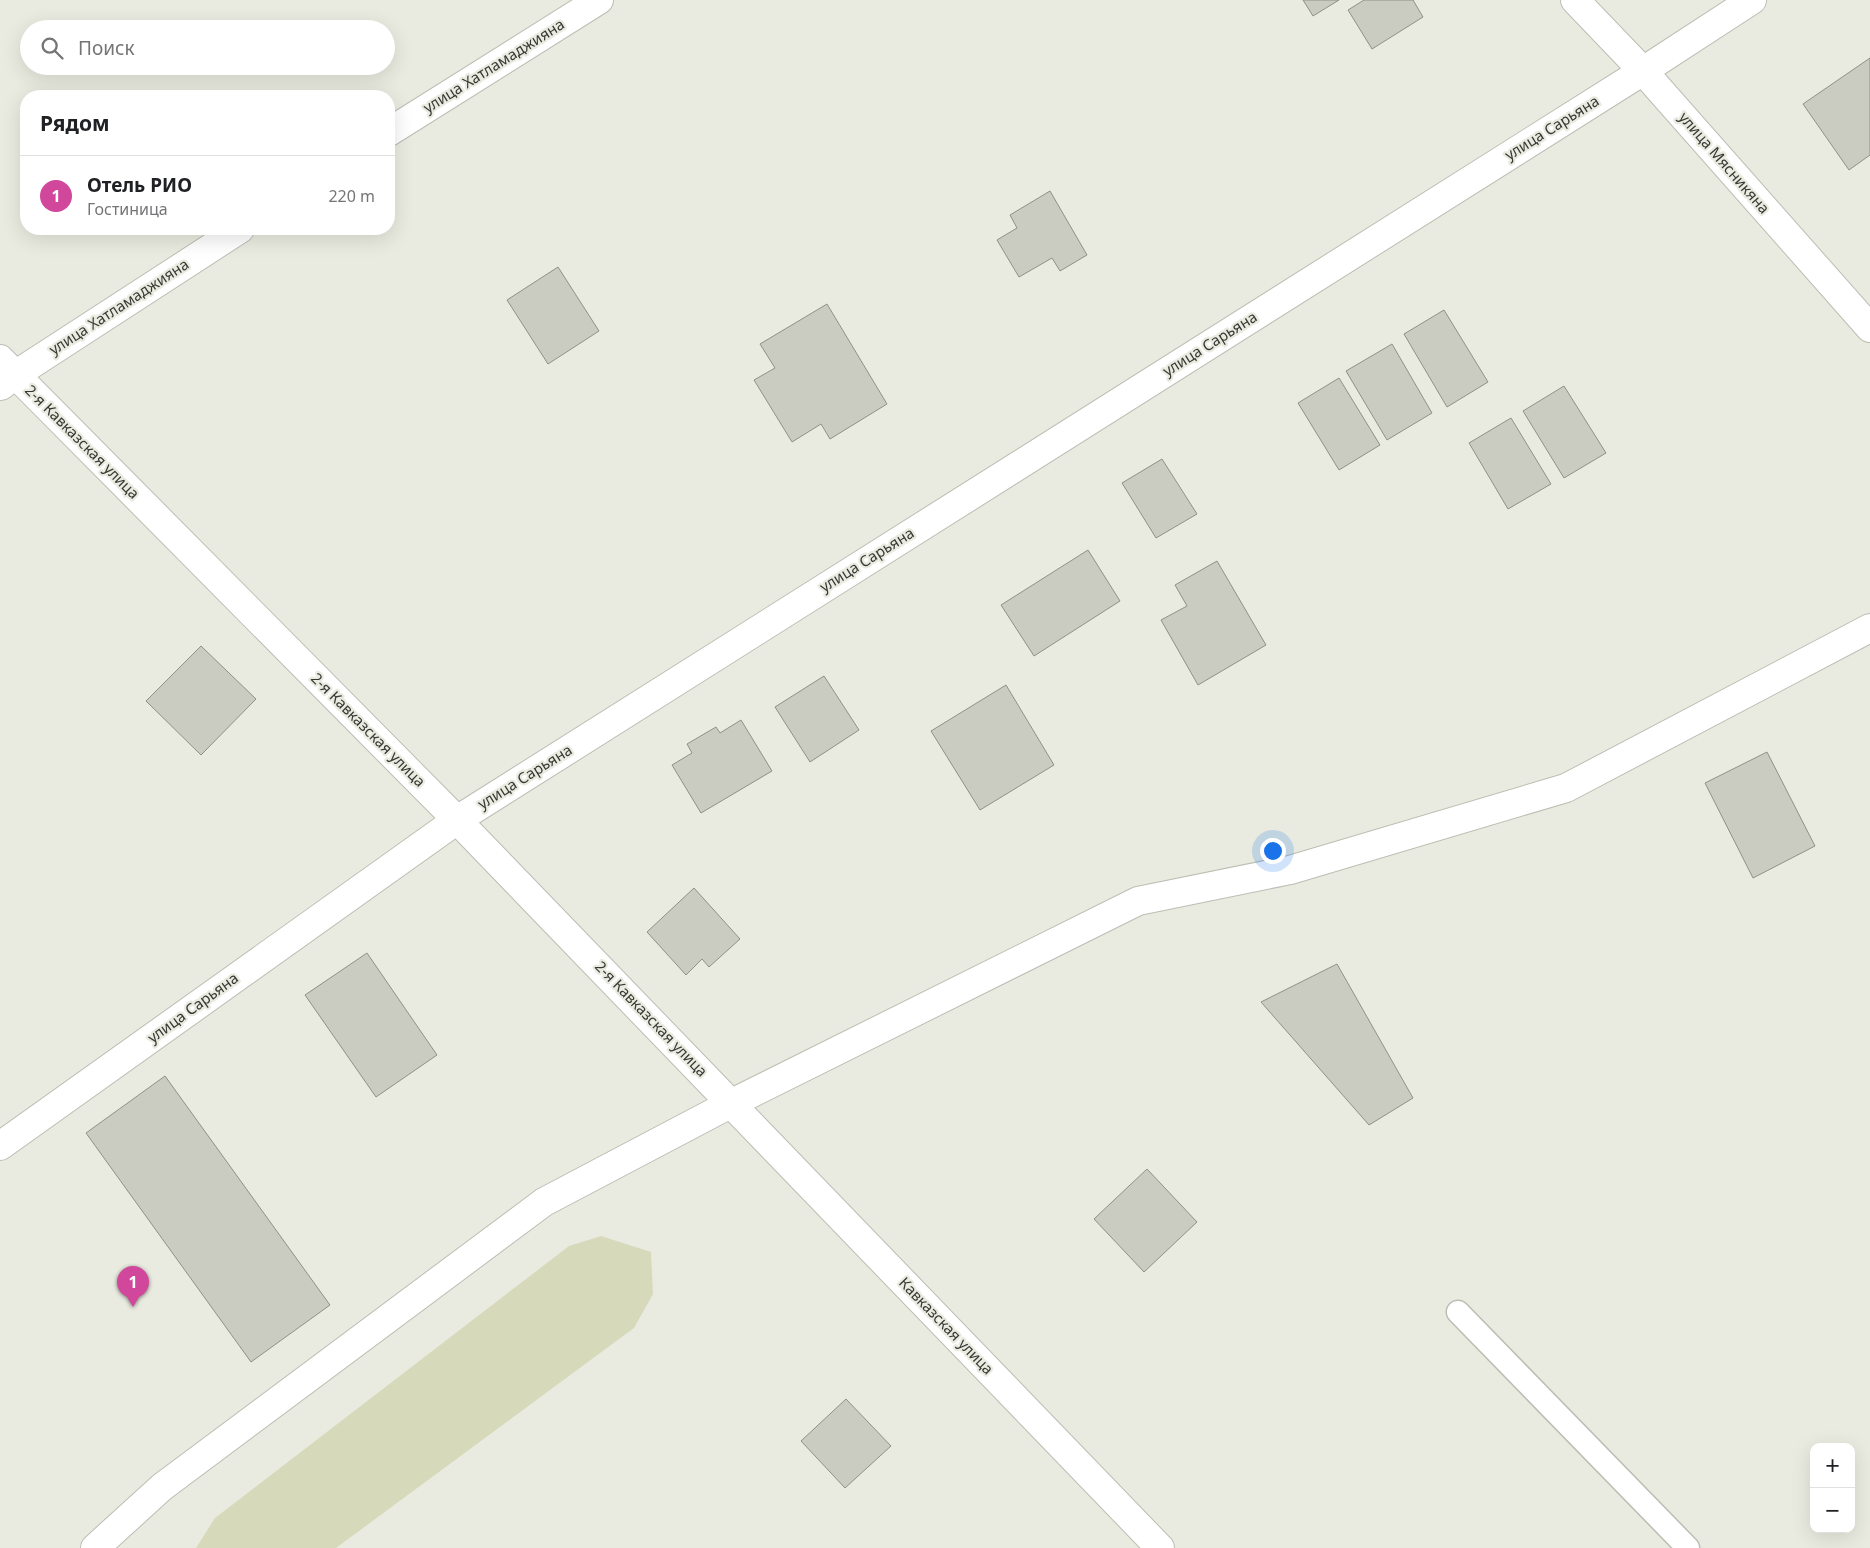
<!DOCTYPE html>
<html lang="ru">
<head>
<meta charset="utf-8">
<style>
	body { margin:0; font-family:"Noto Sans",sans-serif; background:#f2f2f2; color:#202124 }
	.controls { position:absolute; right:15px; bottom:15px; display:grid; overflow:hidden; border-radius:10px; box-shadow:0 5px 20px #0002 }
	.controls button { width:45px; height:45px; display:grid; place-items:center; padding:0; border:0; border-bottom:1px solid #e0e0e0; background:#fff; color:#202124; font:25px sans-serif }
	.you { position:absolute; left:1272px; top:850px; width:18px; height:18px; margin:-12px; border:4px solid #fff; border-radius:50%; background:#1a73e8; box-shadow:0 0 0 8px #1a73e833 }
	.badge { display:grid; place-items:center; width:32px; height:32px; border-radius:50%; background:#6945bd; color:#fff; font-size:16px; font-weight:700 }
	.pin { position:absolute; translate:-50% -41px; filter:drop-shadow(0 1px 2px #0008) }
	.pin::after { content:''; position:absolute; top:26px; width:18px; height:15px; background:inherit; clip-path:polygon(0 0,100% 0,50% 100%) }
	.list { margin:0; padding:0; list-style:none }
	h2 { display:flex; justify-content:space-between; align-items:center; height:65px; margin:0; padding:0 20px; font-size:21px }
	h2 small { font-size:16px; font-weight:400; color:#757577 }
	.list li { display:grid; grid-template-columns:32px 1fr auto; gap:15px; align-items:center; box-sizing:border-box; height:80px; padding:0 20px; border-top:1px solid #e0e0e0 }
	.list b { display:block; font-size:19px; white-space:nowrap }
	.list p { margin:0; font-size:16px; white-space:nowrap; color:#757577 }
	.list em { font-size:16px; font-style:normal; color:#757577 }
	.icon { flex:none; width:28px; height:28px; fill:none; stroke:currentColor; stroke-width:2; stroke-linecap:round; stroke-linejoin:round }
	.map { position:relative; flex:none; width:1870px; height:1548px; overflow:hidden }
	.search { position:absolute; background:#fff; box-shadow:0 5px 20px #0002; left:20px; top:20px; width:375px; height:55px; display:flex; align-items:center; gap:12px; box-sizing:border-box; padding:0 18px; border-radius:28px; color:#757577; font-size:19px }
	.panel { position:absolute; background:#fff; box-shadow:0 5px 20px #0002; left:20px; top:90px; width:375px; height:145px; border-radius:20px }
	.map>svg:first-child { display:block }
</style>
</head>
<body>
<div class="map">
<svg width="1870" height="1548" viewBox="0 0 1870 1548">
	<rect width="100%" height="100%" fill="#eaebe0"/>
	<path fill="#d7daba" d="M601 1236 651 1252 653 1294 634 1328 336 1548H196L215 1518 569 1246Z"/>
	<path fill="#cacbc1" stroke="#8f9086" d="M1303 0H1339L1313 16Z
		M1364 0H1413L1423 17 1372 49 1348 10Z
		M1870 58V155L1849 170 1803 104Z
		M1050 191 1087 255 1060 271 1052 258 1019 277 997 240 1017 228 1010 215Z
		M558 267 599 331 548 364 507 300Z
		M827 304 887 404 830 439 821 424 792 442 754 380 775 368 760 344Z
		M1444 310 1488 382 1447 407 1404 334Z
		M1392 344 1432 413 1387 440 1346 371Z
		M1339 378 1380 445 1339 470 1298 403Z
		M1564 386 1606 453 1564 478 1523 411Z
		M1511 418 1551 484 1508 509 1469 443Z
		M1162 459 1197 514 1156 538 1122 483Z
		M1088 550 1120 601 1034 656 1001 605Z
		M1217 561 1266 645 1198 685 1161 620 1187 606 1175 585Z
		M201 646 256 699 201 755 146 701Z
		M824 676 859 730 810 762 775 707Z
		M1006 685 1054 765 980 810 931 731Z
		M741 720 772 771 701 813 672 765 692 753 687 744 716 727 720 733Z
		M1767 752 1815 846 1753 878 1705 783Z
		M694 888 740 939 709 967 702 959 686 975 647 932Z
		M367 953 437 1055 376 1097 305 995Z
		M1337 964 1413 1098 1369 1125 1261 1002Z
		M165 1076 330 1305 251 1362 86 1133Z
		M1147 1169 1197 1222 1144 1272 1094 1219Z
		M846 1399 891 1446 845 1488 801 1441Z"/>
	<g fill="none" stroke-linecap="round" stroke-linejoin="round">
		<g stroke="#bcbdb3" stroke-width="25">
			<path id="lane" d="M1458 1312 1688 1548"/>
		</g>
		<g stroke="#bcbdb3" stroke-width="30">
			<path id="street" d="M1575 0 1643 71 1870 328
				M389 132 599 0
				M0 359 457 820 1160 1548
				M1 386 15 375 240 229
				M0 1146 457 820 1643 71 1752 0
				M95 1548 162 1487 544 1202 732 1103 1138 901 1290 870 1566 788 1870 628"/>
		</g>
		<use href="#lane" stroke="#fff" stroke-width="22"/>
		<use href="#street" stroke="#fff" stroke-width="28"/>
	</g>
	<g text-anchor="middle" stroke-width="4.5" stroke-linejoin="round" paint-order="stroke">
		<g font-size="15" fill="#373733" stroke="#eaebe0">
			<text transform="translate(494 66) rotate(-32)" y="5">улица Хатламаджияна</text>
			<text transform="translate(1552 128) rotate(-32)" y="5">улица Сарьяна</text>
			<text transform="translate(1724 163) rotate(49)" y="5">улица Мясникяна</text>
			<text transform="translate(119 307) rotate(-33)" y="5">улица Хатламаджияна</text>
			<text transform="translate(1210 344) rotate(-32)" y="5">улица Сарьяна</text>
			<text transform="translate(82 442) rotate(45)" y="5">2-я Кавказская улица</text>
			<text transform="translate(867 560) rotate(-32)" y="5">улица Сарьяна</text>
			<text transform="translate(368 730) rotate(45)" y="5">2-я Кавказская улица</text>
			<text transform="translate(525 777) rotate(-32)" y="5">улица Сарьяна</text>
			<text transform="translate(193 1008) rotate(-36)" y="5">улица Сарьяна</text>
			<text transform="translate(651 1019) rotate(46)" y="5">2-я Кавказская улица</text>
			<text transform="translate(946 1326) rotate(46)" y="5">Кавказская улица</text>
		</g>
	</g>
</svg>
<div class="controls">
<button>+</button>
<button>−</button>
</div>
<div class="you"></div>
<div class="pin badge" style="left:133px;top:1307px;background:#d1479c">1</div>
<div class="search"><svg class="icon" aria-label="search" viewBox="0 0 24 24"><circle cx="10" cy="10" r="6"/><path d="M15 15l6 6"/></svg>Поиск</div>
<section class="panel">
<h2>Рядом<small></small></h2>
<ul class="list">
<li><span class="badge" style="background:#d1479c">1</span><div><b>Отель РИО</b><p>Гостиница</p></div><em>220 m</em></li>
</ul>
</section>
</div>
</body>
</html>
